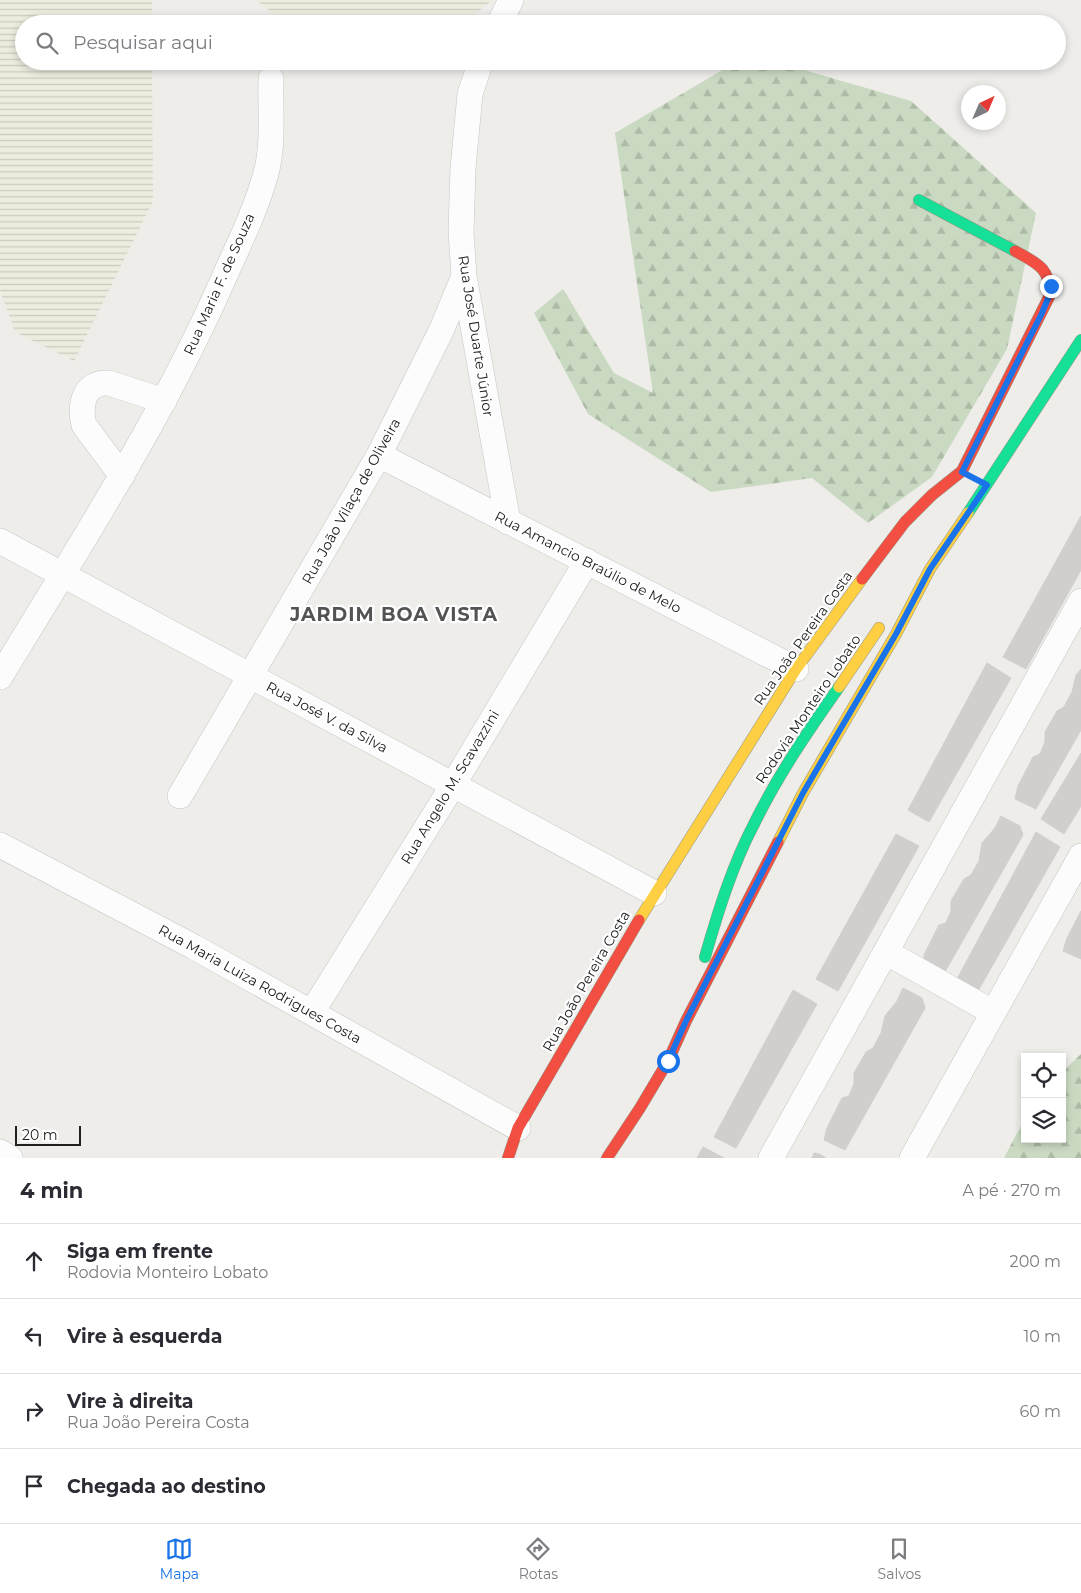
<!DOCTYPE html>
<html lang="pt">
<head>
<meta charset="utf-8">
<style>
	body { margin:0; font-family:Montserrat,sans-serif; background:#f2f2f3; color:#2b2b33 }
	.controls { position:absolute; right:15px; bottom:15px; display:grid; overflow:hidden; border-radius:0px; box-shadow:0 2px 8px #0003 }
	.controls button { width:45px; height:45px; display:grid; place-items:center; padding:0; border:0; border-bottom:1px solid #e1e1e2; background:#fff; color:#2b2b33; font:25px sans-serif }
	.compass { position:absolute; left:961px; top:85px; width:45px; height:45px; border-radius:50%; background:#fff; box-shadow:0 2px 8px #0003; rotate:44deg }
	.scale { position:absolute; left:15px; bottom:12px; width:66px; box-sizing:border-box; padding-left:5px; border:2px solid #202020; border-top:0; font-size:14px; line-height:18px; white-space:nowrap; color:#202020; -webkit-text-stroke:4px #fff; paint-order:stroke }
	.stop { position:absolute; width:15px; height:15px; margin:-11px; border:4px solid #1a73e8; border-radius:50%; background:#fff }
	.stop.end { background:#1a73e8; border-color:#fff; box-shadow:0 1px 5px #0008 }
	.list { margin:0; padding:0; list-style:none }
	h2 { display:flex; justify-content:space-between; align-items:center; height:65px; margin:0; padding:0 20px; font-size:21px }
	h2 small { font-size:16px; font-weight:400; color:#7c7c81 }
	.list li { display:grid; grid-template-columns:32px 1fr auto; gap:15px; align-items:center; box-sizing:border-box; height:75px; padding:0 20px; border-top:1px solid #e1e1e2 }
	.list b { display:block; font-size:19px; white-space:nowrap }
	.list p { margin:0; font-size:16px; white-space:nowrap; color:#7c7c81 }
	.list em { font-size:16px; font-style:normal; color:#7c7c81 }
	.icon { flex:none; width:28px; height:28px; fill:none; stroke:currentColor; stroke-width:2; stroke-linecap:round; stroke-linejoin:round }
	.map { position:relative; flex:none; width:1081px; height:1158px; overflow:hidden }
	.search { position:absolute; background:#fff; box-shadow:0 2px 8px #0003; left:15px; right:15px; top:15px; height:55px; display:flex; align-items:center; gap:12px; box-sizing:border-box; padding:0 18px; border-radius:28px; color:#7c7c81; font-size:19px }
	.sheet { height:365px; background:#fff }
	nav { display:flex; justify-content:space-around; align-items:center; box-sizing:border-box; height:70px; border-top:1px solid #e1e1e2; background:#fff; font-size:14px; color:#7c7c81 }
	nav a { display:grid; justify-items:center; gap:2px }
	nav .on { color:#1a73e8 }
	.map>svg:first-child { display:block }
</style>
</head>
<body>
<div class="map">
<svg width="1081" height="1158" viewBox="0 0 1081 1158">
	<defs>
		<pattern id="farmland-rules" width="6" height="5" patternUnits="userSpaceOnUse" patternTransform="scale(1.25)"><rect width="6" height="5" fill="#ececdf"/><path d="M0 2.5h6" fill="none" stroke="#cacabf"/></pattern>
		<pattern id="forest-firs" width="22" height="20" patternUnits="userSpaceOnUse" patternTransform="scale(1.25)"><rect width="22" height="20" fill="#cadac2"/><path d="M5 1l3.5 6h-7zM16 11l3.5 6h-7z" fill="#adbba6"/></pattern>
	</defs>
	<rect width="100%" height="100%" fill="#eeedea"/>
	<path fill="url(#farmland-rules)" d="M0 0H152V24H24V61H152L153 201 74 361 15 332 0 290Z
		M256 0H492L464 24H338L334 21 286 24Z"/>
	<path fill="url(#forest-firs)" d="M738 61H773L911 101 1036 213 1007 349 932 477 868 523 812 478 711 492 588 414 534 313 563 289 614 373 653 393 615 133Z
		M1081 1054V1158H1004L1025 1118V1139H1062V1072Z"/>
	<path fill="#d1cfcd" stroke="#d1cfcc" d="M1081 516V570L1026 669 1003 657Z
		M987 663 1011 678 929 822 908 810Z
		M1081 669V730L1036 809 1015 799 1018 786 1033 757 1040 754 1045 742V732L1057 711 1064 707 1072 692 1076 675Z
		M1081 753V806L1064 834 1041 819Z
		M1001 816 1020 826 1023 835 942 977 924 962V955L939 925 946 923 951 911V901L964 879 971 875 979 861 982 843 995 828Z
		M1036 832 1060 847 978 991 957 979Z
		M896 834 919 846 838 991 816 979Z
		M1081 911V959L1063 951 1067 938Z
		M903 988 922 998 925 1008 845 1150 824 1140 827 1128 842 1098 849 1096 854 1084V1073L866 1052 873 1048 881 1033 885 1016 897 1001Z
		M793 990 817 1004 736 1148 714 1137Z
		M703 1147 724 1158H697Z
		M814 1153 819 1154 826 1158H812Z"/>
	<g fill="none" stroke-linecap="round" stroke-linejoin="round">
		<g stroke="#c5c5c4" stroke-width="26">
			<path id="street" d="M499 24 511 0
				M481 61 470 94 463 168 461 232 464 276 508 522
				M379 455 796 669
				M122 476 84 425C79 405 84 381 109 383L164 401
				M0 541 654 893
				M0 677C78 548 161 420 222 282 238 246 256 210 266 173 274 145 270 108 271 79
				M180 796 379 455 441 331 464 276
				M0 845 194 947 518 1128
				M886 952 992 1012
				M312 1012 453 785 587 561
				M0 1152 10 1158
				M771 1158 1081 601
				M912 1158 1081 856"/>
		</g>
		<g stroke="#949684" stroke-width="12">
			<path id="fast" d="M919 200 1015 251
				M968 513 1081 340
				M705 957C718 912 732 866 754 824 778 775 808 731 839 687"/>
		</g>
		<g stroke="#949684" stroke-width="12">
			<path id="slow" d="M839 687 879 628
				M778 842 803 793 896 634 930 569 968 513
				M639 920 796 669 862 579"/>
		</g>
		<g stroke="#949684" stroke-width="12">
			<path id="jam" d="M862 579 905 522 932 495 962 471 1049 297C1052 269 1037 263 1015 251
				M508 1158 518 1128 639 920
				M607 1158 640 1108 668 1061 686 1021 778 842"/>
		</g>
		<use href="#street" stroke="#fcfcfc" stroke-width="25"/>
		<use href="#fast" stroke="#16e098" stroke-width="11"/>
		<use href="#slow" stroke="#ffcf43" stroke-width="11"/>
		<use href="#jam" stroke="#f24e42" stroke-width="11"/>
	</g>
	<g fill="none" stroke-linecap="round" stroke-linejoin="round">
		<path stroke="#1a73e8" stroke-width="6" d="M668 1061 686 1021 803 793 896 634 930 569 987 485 962 472 1042 313 1049 296 1051 286"/>
	</g>
	<g text-anchor="middle" stroke-width="4.5" stroke-linejoin="round" paint-order="stroke">
		<g font-size="14" fill="#202020" stroke="#fff">
			<text transform="translate(219 284) rotate(-66)" y="5">Rua Maria F. de Souza</text>
			<text transform="translate(476 336) rotate(81)" y="5">Rua José Duarte Júnior</text>
			<text transform="translate(351 501) rotate(-61)" y="5">Rua João Vilaça de Oliveira</text>
			<text transform="translate(588 562) rotate(27)" y="5">Rua Amancio Braúlio de Melo</text>
			<text transform="translate(803 638) rotate(-55)" y="5">Rua João Pereira Costa</text>
			<text transform="translate(808 709) rotate(-56)" y="5">Rodovia Monteiro Lobato</text>
			<text transform="translate(327 717) rotate(28)" y="5">Rua José V. da Silva</text>
			<text transform="translate(450 787) rotate(-59)" y="5">Rua Angelo M. Scavazzini</text>
			<text transform="translate(586 981) rotate(-60)" y="5">Rua João Pereira Costa</text>
			<text transform="translate(260 984) rotate(29)" y="5">Rua Maria Luiza Rodrigues Costa</text>
		</g>
		<g font-size="19" font-weight="bold" letter-spacing="1" fill="#535353" stroke="#fff">
			<text x="394" y="621">JARDIM BOA VISTA</text>
		</g>
	</g>
</svg>
<div class="controls">
<button><svg class="icon" aria-label="locate" viewBox="0 0 24 24"><circle cx="12" cy="12" r="6"/><path d="M12 2v4M12 18v4M2 12h4M18 12h4"/></svg></button>
<button><svg class="icon" aria-label="layers" viewBox="0 0 24 24"><path d="M12 4l9 5-9 5-9-5zM3 14l9 5 9-5"/></svg></button>
</div>
<svg class="compass" viewBox="-18 -18 36 36"><path d="M0-13l5 13h-10z" fill="#e53935"/><path d="M0 13l5-13h-10z" fill="#7c7c81"/></svg>
<div class="scale">20 m</div>
<div class="stop" style="left:668px;top:1061px"></div>
<div class="stop end" style="left:1051px;top:286px"></div>
<div class="search"><svg class="icon" aria-label="search" viewBox="0 0 24 24"><circle cx="10" cy="10" r="6"/><path d="M15 15l6 6"/></svg>Pesquisar aqui</div>
</div>
<section class="sheet">
<h2>4 min<small>A pé · 270 m</small></h2>
<ul class="list">
<li><svg class="icon" aria-label="ahead" viewBox="0 0 24 24"><path d="M12 20V5M6 11l6-6 6 6"/></svg><div><b>Siga em frente</b><p>Rodovia Monteiro Lobato</p></div><em>200 m</em></li>
<li><svg class="icon" aria-label="left" viewBox="0 0 24 24"><path d="M17 20v-9H6M10 6l-5 5 5 5"/></svg><div><b>Vire à esquerda</b></div><em>10 m</em></li>
<li><svg class="icon" aria-label="right" viewBox="0 0 24 24"><path d="M7 20v-9h11M14 6l5 5-5 5"/></svg><div><b>Vire à direita</b><p>Rua João Pereira Costa</p></div><em>60 m</em></li>
<li><svg class="icon" aria-label="arrive" viewBox="0 0 24 24"><path d="M6 21V4h12l-3 4 3 4H6"/></svg><div><b>Chegada ao destino</b></div></li>
</ul>
</section>
<nav>
<a class="on"><svg class="icon" aria-label="map" viewBox="0 0 24 24"><path d="M3 6l6-2 6 2 6-2v14l-6 2-6-2-6 2zM9 4v14M15 6v14"/></svg>Mapa</a>
<a><svg class="icon" aria-label="directions" viewBox="0 0 24 24"><path d="M12 3l9 9-9 9-9-9zM9 14v-3h6M13 9l2 2-2 2"/></svg>Rotas</a>
<a><svg class="icon" aria-label="saved" viewBox="0 0 24 24"><path d="M7 4h10v16l-5-4-5 4z"/></svg>Salvos</a>
</nav>
</body>
</html>
